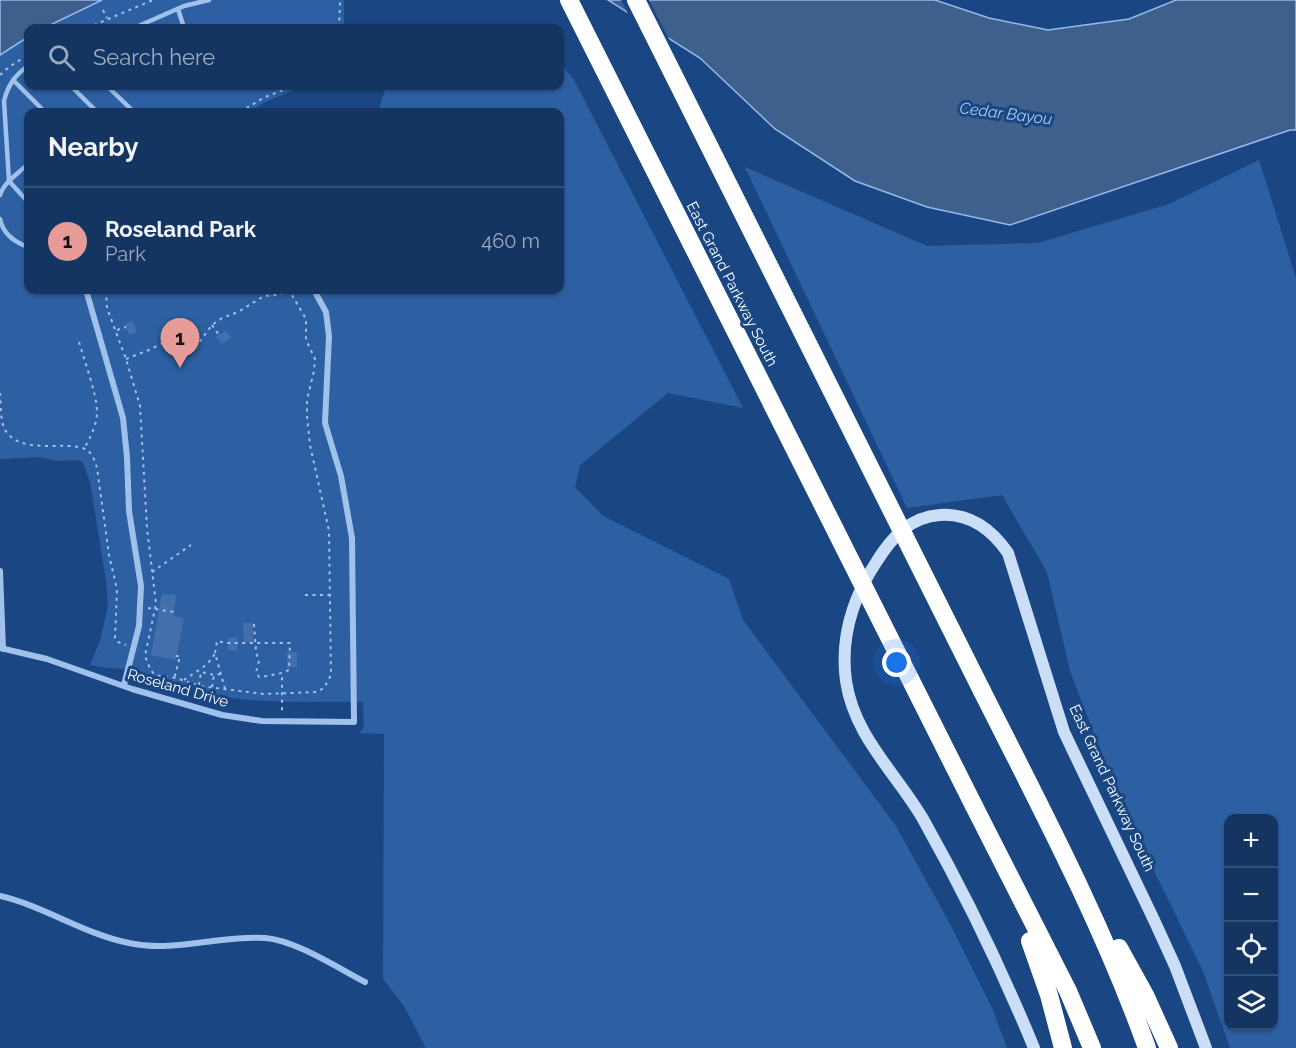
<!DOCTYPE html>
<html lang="en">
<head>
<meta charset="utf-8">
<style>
	body { margin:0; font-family:Raleway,sans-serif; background:#1d3d68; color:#f1f3f6 }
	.controls { position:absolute; right:18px; bottom:18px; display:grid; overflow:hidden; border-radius:12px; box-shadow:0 2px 4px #0004 }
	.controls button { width:54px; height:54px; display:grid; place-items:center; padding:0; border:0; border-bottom:2px solid #335077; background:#143562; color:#f1f3f6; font:30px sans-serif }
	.you { position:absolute; left:897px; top:663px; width:21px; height:21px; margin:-15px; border:4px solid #fff; border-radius:50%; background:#1a73e8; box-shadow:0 0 0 9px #1a73e833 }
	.badge { display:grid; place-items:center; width:39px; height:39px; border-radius:50%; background:#e69b98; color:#111; font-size:20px; font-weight:700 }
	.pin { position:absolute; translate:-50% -50px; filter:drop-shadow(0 2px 3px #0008) }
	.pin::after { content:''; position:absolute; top:32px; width:21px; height:18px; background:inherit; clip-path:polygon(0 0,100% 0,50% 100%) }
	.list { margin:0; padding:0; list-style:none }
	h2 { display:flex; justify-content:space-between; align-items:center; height:78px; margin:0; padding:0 24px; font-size:26px }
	h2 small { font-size:20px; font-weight:400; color:#9dabbe }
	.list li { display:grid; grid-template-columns:39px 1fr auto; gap:18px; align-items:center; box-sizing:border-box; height:108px; padding:0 24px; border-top:2px solid #335077 }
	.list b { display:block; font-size:22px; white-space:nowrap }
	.list p { margin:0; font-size:20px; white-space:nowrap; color:#9dabbe }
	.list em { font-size:20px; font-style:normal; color:#9dabbe }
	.icon { flex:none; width:33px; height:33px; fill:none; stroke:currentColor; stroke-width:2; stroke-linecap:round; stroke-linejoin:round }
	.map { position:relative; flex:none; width:1296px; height:1048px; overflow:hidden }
	.search { position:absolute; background:#143562; box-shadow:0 2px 4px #0004; left:24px; top:24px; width:540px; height:66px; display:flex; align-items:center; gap:15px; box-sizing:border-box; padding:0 21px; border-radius:12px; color:#9dabbe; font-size:22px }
	.panel { position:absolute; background:#143562; box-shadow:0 2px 4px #0004; left:24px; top:108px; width:540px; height:186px; border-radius:12px }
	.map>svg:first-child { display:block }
</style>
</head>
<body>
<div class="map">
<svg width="1296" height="1048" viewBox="0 0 1296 1048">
	<rect width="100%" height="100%" fill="#1a4783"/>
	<path fill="#2d60a2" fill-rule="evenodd" d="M102 0H344V28H44Z
		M28 37V86H304L265 102 250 112H28V290H560V112H378L386 86H560V63L574 80 743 408 668 393 580 465 575 487 603 516 729 579 743 620 896 826 951 926 993 1010 1007 1048H426L404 1006 383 979 384 734 359 733 364 727 363 702C320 701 276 704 233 698 202 694 174 682 144 673 128 668 108 669 90 665L100 641 108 606 106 580 90 482 83 463 79 460 57 461 40 457 0 459V55Z
		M1259 160 1296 278V1048H1230L1203 971 1120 801 1070 671 1047 572 1002 495 907 508 745 167 927 246 1038 243 1169 204ZM1228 818H1274V1026H1228Z"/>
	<path fill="#3f608d" stroke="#92bbed" stroke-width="1.5" d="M0 0H102L44 28H28V37L0 55Z
		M608 0H935L989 18 1048 30 1129 19 1176 0H1296V130H1290L1010 225 927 207 855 181 775 129 700 58Z"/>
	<path fill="#1a4783" d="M621 0H649L672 45 630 18Z"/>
	<path fill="#4370ac" d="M133 321 137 332 129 335 125 324Z
		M226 331 231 338 222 344 216 337Z
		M162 594 176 595 174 616 184 618 176 660 151 655Z
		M243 623H253V642H244Z
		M228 638H237V650H228Z
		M287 652H297V667L287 668Z"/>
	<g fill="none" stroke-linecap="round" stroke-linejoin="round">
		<path stroke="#9fc1eb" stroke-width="2" stroke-dasharray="3 4.5" stroke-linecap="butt" d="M103 10 107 18
			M70 27 71 28
			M87 28 153 0
			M339 28 340 0
			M0 75 9 67 28 55
			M240 112 265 97 294 86
			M106 290 107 308 126 359 140 406 147 528 156 604 145 656 149 666 153 673 159 676 176 678 200 686 264 694 317 692 324 688 331 675 329 531 310 445 307 416V400L314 371 315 359 306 340V319L289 290
			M266 290 271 296
			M212 325 219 335
			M117 330 126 327
			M79 342C84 360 97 394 97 412 97 425 90 438 84 449
			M126 359 149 350 170 339 185 348 192 347 198 344 212 325 222 318 238 312 264 296 278 295 289 290
			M0 393C1 404 0 421 5 430 21 456 65 440 85 449 92 452 95 461 97 468L109 555 117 589 115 638 118 642 126 645
			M152 572 191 545
			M305 595H331
			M148 608 175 612
			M254 624 256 652 259 661 256 672 259 677H262L282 673V712
			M184 680C194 673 210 665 215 653
			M199 685 201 672 214 675 221 674
			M212 687 214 675
			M225 689 215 653 217 641 226 643H290L289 670 282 673
			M171 691 180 656H176"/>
		<path stroke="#9fc1eb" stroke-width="4.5" d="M178 9 184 28
			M134 28 184 6 209 0
			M28 66C15 75 8 85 4 101L9 181 28 202
			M13 80 45 112
			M71 86 97 112
			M107 86 134 112
			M0 195C4 182 19 173 28 164
			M0 219C3 234 14 242 28 247"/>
		<path stroke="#9fc1eb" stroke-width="6" d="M86 290 123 418 127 457 129 511 141 586 139 626 124 685
			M0 571 3 649
			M0 648 47 659 132 689 222 715 262 721 354 722 352 538 341 476 325 423 329 336 326 312 314 290
			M0 896C44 906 84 934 129 943 175 953 220 935 265 938 295 940 338 968 365 982"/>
		<path stroke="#cbdef8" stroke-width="12" d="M1034 1048C1002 970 964 892 923 819 896 773 854 736 846 681 840 637 853 597 877 561 892 537 910 517 940 515 970 513 992 530 1008 553L1064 732 1154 920 1175 966 1206 1048"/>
		<path stroke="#fff" stroke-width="18" d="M982 691C1041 808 1103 925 1147 1048
			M974 806 1068 991 1092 1048
			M1030 941 1049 995 1063 1048
			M1119 948 1145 995 1169 1048"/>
		<path stroke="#fff" stroke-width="18" d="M569 0 974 806
			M636 0 982 691"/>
	</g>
	<g text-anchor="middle" stroke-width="6" stroke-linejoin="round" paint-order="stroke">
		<g font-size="15" fill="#fff" stroke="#1a4783">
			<text transform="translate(732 284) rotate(63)" y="5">East Grand Parkway South</text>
			<text transform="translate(178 688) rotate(16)" y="5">Roseland Drive</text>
			<text transform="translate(1112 788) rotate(65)" y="5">East Grand Parkway South</text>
		</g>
		<g font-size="16" font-style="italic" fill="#abcbf3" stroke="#1a4783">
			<text transform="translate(1006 113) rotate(7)" y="6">Cedar Bayou</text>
		</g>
	</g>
</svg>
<div class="controls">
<button>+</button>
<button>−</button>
<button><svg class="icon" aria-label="locate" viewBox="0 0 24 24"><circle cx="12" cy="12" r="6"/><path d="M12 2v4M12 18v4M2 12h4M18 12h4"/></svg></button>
<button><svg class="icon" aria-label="layers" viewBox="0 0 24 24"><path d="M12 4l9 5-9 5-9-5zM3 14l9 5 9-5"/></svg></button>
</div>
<div class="you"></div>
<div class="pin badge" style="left:180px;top:368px">1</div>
<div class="search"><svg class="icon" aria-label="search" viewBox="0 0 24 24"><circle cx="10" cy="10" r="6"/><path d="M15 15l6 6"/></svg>Search here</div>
<section class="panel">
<h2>Nearby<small></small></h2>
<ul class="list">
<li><span class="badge">1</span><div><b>Roseland Park</b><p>Park</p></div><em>460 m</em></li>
</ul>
</section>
</div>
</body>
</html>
